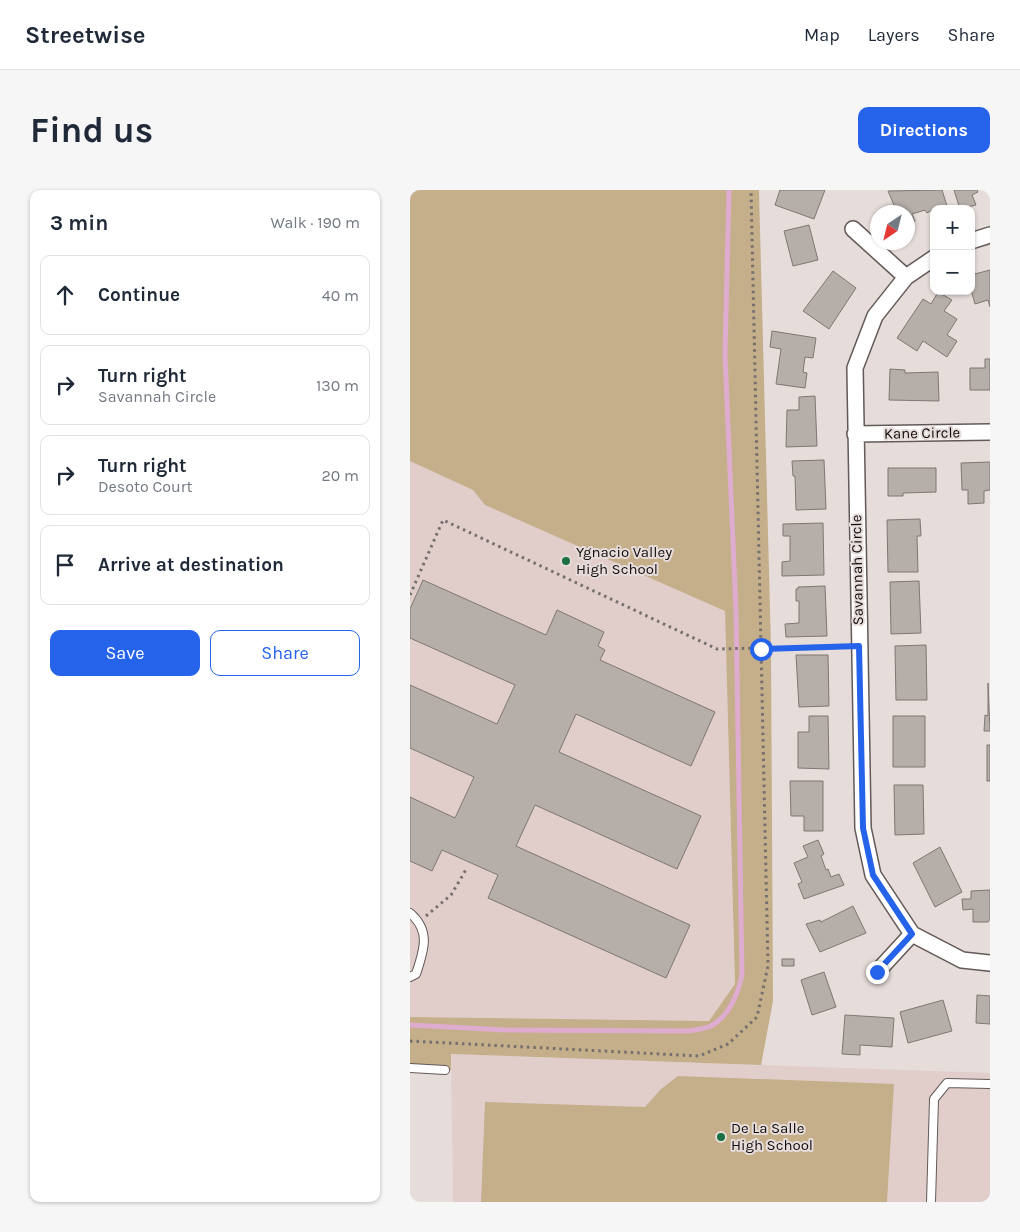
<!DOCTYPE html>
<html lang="en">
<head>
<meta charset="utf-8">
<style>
	body { margin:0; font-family:Karla,sans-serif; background:#f6f6f7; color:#1f2937 }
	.controls { position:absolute; right:15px; top:15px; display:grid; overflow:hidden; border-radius:10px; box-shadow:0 1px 4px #0004 }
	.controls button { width:45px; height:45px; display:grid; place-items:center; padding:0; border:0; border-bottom:1px solid #e0e1e3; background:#fff; color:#1f2937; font:25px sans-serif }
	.compass { position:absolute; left:460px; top:15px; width:45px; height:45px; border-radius:50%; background:#fff; box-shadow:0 1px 4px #0004; rotate:215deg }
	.stop { position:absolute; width:15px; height:15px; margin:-11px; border:4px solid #2563eb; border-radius:50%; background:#fff }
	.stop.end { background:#2563eb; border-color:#fff; box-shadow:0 1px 5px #0008 }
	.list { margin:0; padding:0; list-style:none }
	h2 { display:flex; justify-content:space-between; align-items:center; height:65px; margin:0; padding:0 20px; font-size:21px }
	h2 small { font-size:16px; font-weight:400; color:#747a83 }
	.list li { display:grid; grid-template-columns:32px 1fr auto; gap:15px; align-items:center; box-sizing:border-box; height:80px; margin:0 10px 10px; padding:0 10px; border:1px solid #e0e1e3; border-radius:10px }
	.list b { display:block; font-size:19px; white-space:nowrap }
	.list p { margin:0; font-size:16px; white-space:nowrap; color:#747a83 }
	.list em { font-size:16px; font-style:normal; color:#747a83 }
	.actions { display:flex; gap:10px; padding:15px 20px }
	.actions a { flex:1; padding:11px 0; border:1px solid #2563eb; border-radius:10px; text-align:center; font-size:18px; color:#2563eb }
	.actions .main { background:#2563eb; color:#fff }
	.icon { flex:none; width:28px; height:28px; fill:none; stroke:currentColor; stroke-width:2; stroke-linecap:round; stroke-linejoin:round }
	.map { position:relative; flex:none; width:580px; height:1012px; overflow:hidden; border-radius:10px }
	header { display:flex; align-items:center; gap:30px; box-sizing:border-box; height:70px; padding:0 25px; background:#fff; border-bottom:1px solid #e0e1e3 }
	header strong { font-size:24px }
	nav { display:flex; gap:28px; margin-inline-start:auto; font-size:18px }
	.intro { display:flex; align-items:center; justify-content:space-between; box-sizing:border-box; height:120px; padding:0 30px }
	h1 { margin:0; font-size:35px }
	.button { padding:12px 22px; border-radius:10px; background:#2563eb; color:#fff; font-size:18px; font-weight:700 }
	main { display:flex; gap:30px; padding:0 30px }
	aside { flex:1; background:#fff; border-radius:10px; box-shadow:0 1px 4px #0004 }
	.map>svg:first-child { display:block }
</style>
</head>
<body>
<header>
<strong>Streetwise</strong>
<nav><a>Map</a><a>Layers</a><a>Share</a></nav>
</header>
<div class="intro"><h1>Find us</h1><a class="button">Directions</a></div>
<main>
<aside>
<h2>3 min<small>Walk · 190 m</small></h2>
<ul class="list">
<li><svg class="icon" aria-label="ahead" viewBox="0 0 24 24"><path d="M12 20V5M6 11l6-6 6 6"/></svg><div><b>Continue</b></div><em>40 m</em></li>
<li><svg class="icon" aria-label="right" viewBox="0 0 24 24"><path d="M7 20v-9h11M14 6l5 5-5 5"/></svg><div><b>Turn right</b><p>Savannah Circle</p></div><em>130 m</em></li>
<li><svg class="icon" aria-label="right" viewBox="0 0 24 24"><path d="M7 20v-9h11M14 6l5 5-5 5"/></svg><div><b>Turn right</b><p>Desoto Court</p></div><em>20 m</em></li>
<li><svg class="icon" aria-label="arrive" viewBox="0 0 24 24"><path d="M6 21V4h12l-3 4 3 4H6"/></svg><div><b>Arrive at destination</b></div></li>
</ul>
<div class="actions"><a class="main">Save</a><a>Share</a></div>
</aside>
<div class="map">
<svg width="580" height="1012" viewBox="0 0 580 1012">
	<rect width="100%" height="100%" fill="#e6dcda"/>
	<path fill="#e1cecb" d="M0 0 315 421 325 794 299 831 0 827Z
		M41 864 580 883V1012H43Z"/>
	<path fill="#c5ae8a" d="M0 0H349L361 458 363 811 351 875 41 864V880L0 878V827L299 831 325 794 315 421 75 315 63 300 0 271Z
		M268 886 484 894 477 1012H71L75 912 235 917 251 899Z"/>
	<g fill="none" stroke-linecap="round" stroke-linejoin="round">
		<path stroke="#deacce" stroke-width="5" d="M0 835 96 840 278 841C285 840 295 839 301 836 319 826 328 803 332 785L326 421 315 165 319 0"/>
	</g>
	<path fill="#b6aea9" stroke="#7e7772" d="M370 0H415L404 29 365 15Z
		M532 0 538 19H524L517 23 515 20 502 24 505 31 498 33V22H487L478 1Z
		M544 0H567L568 2 562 5 566 15 550 19Z
		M399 35 408 70 383 76 374 41Z
		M580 80V117L578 110 565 114 561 100V85Z
		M423 81 446 98 419 139 393 121Z
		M528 102 542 110 534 121 547 129 537 145 547 151 537 167 513 151 507 161 487 148 513 109 521 114Z
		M362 141 406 148 403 168 395 167 393 182 397 183 395 198 366 194 371 159 360 157Z
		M575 169H580V200H560V178H575Z
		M480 179 495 180V183L528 182 529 211 479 210Z
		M405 206 407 256 376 257 377 220H389V207Z
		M414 270 416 319 386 320 385 286H383L382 271Z
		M580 272V300L574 301V313L558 314V300H552L551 273Z
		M478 278H526V302L493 303V306H478Z
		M510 329 511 346H507L508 382H478L477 330Z
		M413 333 414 385 372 386V372L380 371V346H373V334Z
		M13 390 136 445 147 420 194 442 188 456 195 460 190 470 305 522 281 576 166 524 149 562 291 626 267 679 125 615 106 656 280 735 256 788 78 708 88 685 32 660 22 681 0 671V607L45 628 64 587 0 558V495L87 534 105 495 0 448V419Z
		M509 391 511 443 481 444 480 392Z
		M415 396 417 446 376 447 375 434 389 433V411H386V399H388V397Z
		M516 455 517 510H486L485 456Z
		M386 465H418L419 516 389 517Z
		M578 493 580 541H574L575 525 578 526Z
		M399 526H418L419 579 388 578V542H399Z
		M483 526H515V577H483Z
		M577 555H580V591H577Z
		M380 591H413V641H394V626H381Z
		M484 595H513L514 644 485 645Z
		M408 650 414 664 411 666 416 680 418 679 421 687 429 684 434 695 394 709 388 694 392 692 384 673 398 667 393 656Z
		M530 657 552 702 525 717 503 673Z
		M580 700V729L578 732H563V719L553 720 552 709H561V701Z
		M443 716 456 743 410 762 396 734 410 730 411 732Z
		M372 769H384V776H372Z
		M414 782 426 817 402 825 391 790Z
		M567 805 580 806V834L566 833Z
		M533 810 542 841 498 853 490 822Z
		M435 825 484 828 482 857 450 855V865L432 864Z"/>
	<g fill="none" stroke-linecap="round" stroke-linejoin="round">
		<g stroke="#625958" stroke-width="10">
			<path id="service" d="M0 723C21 741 14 760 6 784L0 787
				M0 878 35 880
				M521 1012 524 909 537 893 580 894"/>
		</g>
		<g stroke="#625958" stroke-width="18">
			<path id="minor" d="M443 39 496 87
				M561 51 580 45
				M524 68 496 87 465 126 445 178 453 638 463 685 502 744 552 770 580 773
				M445 244 580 242
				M467 782 502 744"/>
		</g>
		<path stroke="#756f6e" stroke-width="3" stroke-dasharray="2.5 4" stroke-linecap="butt" d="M0 405 33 330 307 459 436 456
			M16 726 41 705 57 678
			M0 851 289 866 318 854 347 827 358 776 341 0"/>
		<use href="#service" stroke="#fff" stroke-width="8"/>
		<use href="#minor" stroke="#fff" stroke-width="15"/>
	</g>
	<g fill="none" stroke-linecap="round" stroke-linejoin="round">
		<path stroke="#2563eb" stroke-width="6" d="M351 459 449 456 453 638 463 685 502 744 467 782"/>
	</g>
	<g fill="#1c6f41" stroke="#e6dcda" stroke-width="2">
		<circle cx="156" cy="371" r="5"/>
		<circle cx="311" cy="947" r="5"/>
	</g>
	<g text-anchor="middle" stroke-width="4" stroke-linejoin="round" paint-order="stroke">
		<g font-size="15" fill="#110d0d" stroke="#e6dcda">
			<text transform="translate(512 243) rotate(-1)" y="5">Kane Circle</text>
			<text transform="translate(447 380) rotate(-91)" y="5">Savannah Circle</text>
		</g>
		<g font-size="15" fill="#110d0d" stroke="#e6dcda" text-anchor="start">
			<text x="166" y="367">Ygnacio Valley<tspan x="166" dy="17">High School</tspan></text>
			<text x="321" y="943">De La Salle<tspan x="321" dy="17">High School</tspan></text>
		</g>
	</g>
</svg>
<div class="controls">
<button>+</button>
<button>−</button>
</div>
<svg class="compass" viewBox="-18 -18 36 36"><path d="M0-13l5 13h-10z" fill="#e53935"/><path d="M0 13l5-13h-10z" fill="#747a83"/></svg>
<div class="stop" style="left:351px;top:459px"></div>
<div class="stop end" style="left:467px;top:782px"></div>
</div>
</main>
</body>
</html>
